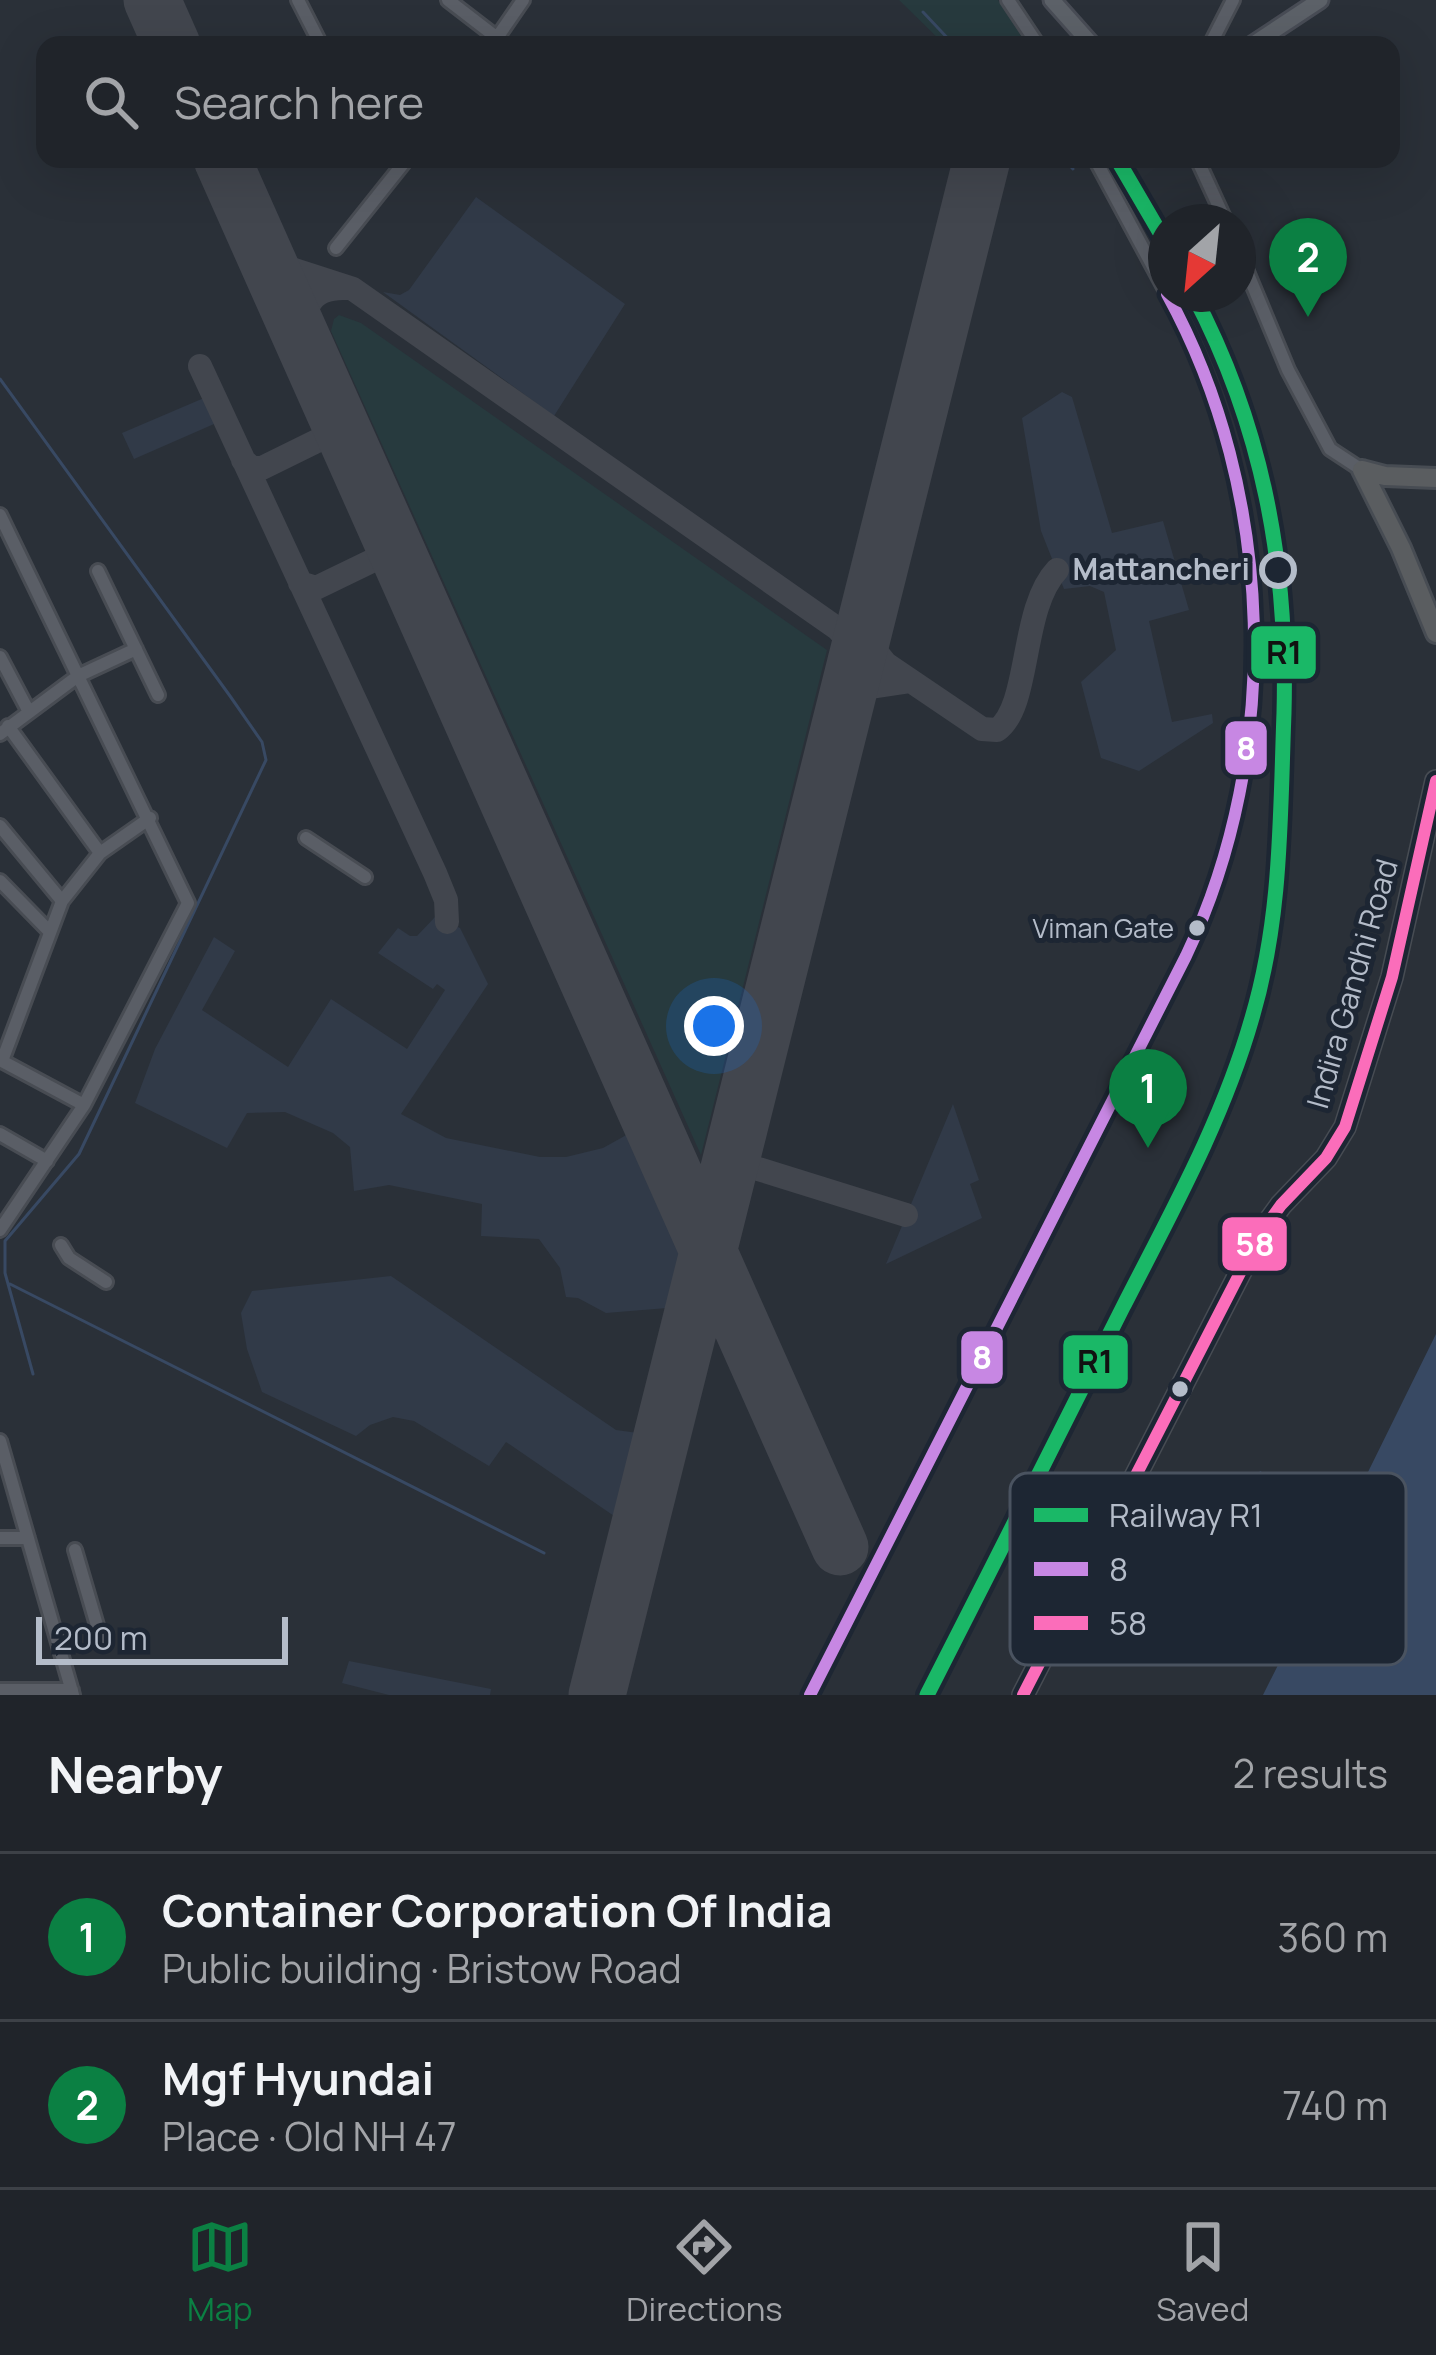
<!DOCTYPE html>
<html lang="en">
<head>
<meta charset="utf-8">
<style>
	body { margin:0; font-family:Manrope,sans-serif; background:#2d3036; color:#f1f3f6 }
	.compass { position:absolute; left:1148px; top:204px; width:108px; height:108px; border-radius:50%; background:#20242a; box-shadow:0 12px 48px #0002; rotate:207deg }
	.scale { position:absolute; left:36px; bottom:30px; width:252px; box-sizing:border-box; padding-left:12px; border:6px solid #b4bcc9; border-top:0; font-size:33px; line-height:42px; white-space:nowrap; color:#b4bcc9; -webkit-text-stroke:9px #1d2633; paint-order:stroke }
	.you { position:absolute; left:714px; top:1026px; width:42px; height:42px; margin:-30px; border:9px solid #fff; border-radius:50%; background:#1a73e8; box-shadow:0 0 0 18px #1a73e833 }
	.badge { display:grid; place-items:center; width:78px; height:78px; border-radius:50%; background:#0b8043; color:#fff; font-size:39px; font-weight:700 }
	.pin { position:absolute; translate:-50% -99px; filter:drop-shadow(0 3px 6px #0008) }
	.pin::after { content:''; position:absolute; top:63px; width:42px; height:36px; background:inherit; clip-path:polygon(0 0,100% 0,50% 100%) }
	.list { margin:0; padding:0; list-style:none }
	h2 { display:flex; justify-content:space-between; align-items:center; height:156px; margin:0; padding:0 48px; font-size:51px }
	h2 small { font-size:39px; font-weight:400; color:#a2a4a8 }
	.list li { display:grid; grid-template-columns:78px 1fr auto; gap:36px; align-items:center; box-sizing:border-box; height:168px; padding:0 48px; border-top:3px solid #3d4147 }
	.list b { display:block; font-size:45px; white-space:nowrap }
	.list p { margin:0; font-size:39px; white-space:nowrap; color:#a2a4a8 }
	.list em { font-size:39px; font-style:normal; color:#a2a4a8 }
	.icon { flex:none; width:66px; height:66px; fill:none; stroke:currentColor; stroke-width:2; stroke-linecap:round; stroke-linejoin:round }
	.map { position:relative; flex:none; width:1436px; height:1695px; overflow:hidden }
	.search { position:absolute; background:#20242a; box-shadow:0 12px 48px #0002; left:36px; right:36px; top:36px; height:132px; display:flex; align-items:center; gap:30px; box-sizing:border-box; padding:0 42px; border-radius:24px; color:#a2a4a8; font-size:45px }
	.sheet { height:492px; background:#20242a }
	nav { display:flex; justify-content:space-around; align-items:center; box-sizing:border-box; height:168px; border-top:3px solid #3d4147; background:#20242a; font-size:33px; color:#a2a4a8 }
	nav a { display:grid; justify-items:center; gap:6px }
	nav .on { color:#0b8043 }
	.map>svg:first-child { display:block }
</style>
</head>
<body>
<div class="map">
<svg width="1436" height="1695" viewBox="0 0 1436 1695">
	<rect width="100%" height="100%" fill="#2a3038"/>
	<path fill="#313a48" d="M476 197 625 304 554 416 383 292 400 295 409 290Z
		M1062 392 1072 397 1112 533 1163 521 1189 610 1149 621 1172 722 1212 714 1213 723 1139 771 1101 758 1081 682 1116 650 1104 592 1090 586 1064 589 1041 531 1022 418Z
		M204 398 214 424 134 459 122 433Z
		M435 917 460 928 488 984 401 1114 446 1138 540 1157H566L603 1148 630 1133 684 1251 667 1308 606 1313 578 1298 566 1297 560 1268 539 1239 481 1236 482 1204 389 1185 354 1191 350 1147 333 1133 285 1112 247 1113 227 1148 135 1103 155 1049 214 937 235 951 202 1010 288 1067 331 999 407 1049 445 990 437 984 433 989 378 953 398 928 410 936H417Z
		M953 1104 979 1180 970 1184 982 1218 886 1264Z
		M391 1276 616 1430 638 1433 617 1518 506 1442 489 1466 414 1421 393 1417 370 1425 356 1436 262 1392 247 1349 241 1313 252 1291Z
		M349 1661 491 1689 490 1695H389L342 1683Z"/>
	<path fill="#273a3e" d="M899 0H998L1027 45H945Z
		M339 315 361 323 827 650 701 1155 331 331 334 319Z"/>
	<path fill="#384963" d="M1436 1334V1695H1263L1342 1538 1337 1535Z
		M1260 1471 1342 1513 1333 1531 1251 1488Z"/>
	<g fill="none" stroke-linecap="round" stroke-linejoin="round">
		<path stroke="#384963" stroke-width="3" d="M923 12 954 45
			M1064 159 1073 169
			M0 379 230 696 262 742 266 760 79 1154 5 1241V1273L33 1374
			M10 1284 544 1553"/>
		<path stroke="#42464e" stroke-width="24" d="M254 231 279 265 353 289 838 629 857 634 868 621
			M306 348C302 315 304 287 345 288
			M200 366 435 873 446 900 447 922
			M243 460 252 468H262L325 437 334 430 338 418
			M300 583 316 588 380 557 388 550 391 538
			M868 621 873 648 886 664 982 729 997 730C1031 706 1020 609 1057 570
			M838 629 854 647 857 665
			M851 690 911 681
			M737 1139 743 1159 755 1168 906 1215
			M725 1186 741 1171 755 1168"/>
		<path stroke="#42464e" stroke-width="57" d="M152 0 172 45
			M222 159 840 1547
			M597 1695 982 159"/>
		<g stroke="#484c53" stroke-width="18">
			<path id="minor" d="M298 0 321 45
				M448 0 496 37
				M1008 0 1038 45
				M492 45 523 0
				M1210 45 1233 0
				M1095 159 1166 291
				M1197 159 1226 222
				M336 248 407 159
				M1238 250 1288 370 1330 449 1362 470
				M0 515 188 903 84 1105 0 1230
				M98 571 158 695
				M0 657 29 712
				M8 726 100 853
				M0 734 78 676 136 649
				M0 826 62 901
				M306 838 365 877
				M0 881 48 930
				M0 1060 84 1105
				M2 1061 62 901 100 853 150 818
				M0 1134 47 1161
				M61 1245 69 1258 106 1282
				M0 1441 73 1695
				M0 1538H28
				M75 1550 101 1639
				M0 1690H72
				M810 1695 1186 956C1283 752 1276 492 1167 294"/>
		</g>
		<g stroke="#484c55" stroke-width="21">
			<path id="major" d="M1052 0 1092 45
				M1252 45 1320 0"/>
		</g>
		<g stroke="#474c53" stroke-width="24">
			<path id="highway" d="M1362 470 1401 548 1436 633
				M1362 470 1385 476 1436 478
				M1023 1695 1260 1234 1281 1205 1326 1158 1345 1127 1392 977 1436 781"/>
		</g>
		<use href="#minor" stroke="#5a5e66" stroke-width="12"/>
		<use href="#major" stroke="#5c6168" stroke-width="15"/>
		<use href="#highway" stroke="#5a5d60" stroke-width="18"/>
		<g stroke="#1d2633" stroke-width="21">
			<path id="bus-1" d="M810 1695 1186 956C1283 752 1276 492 1167 294"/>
		</g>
		<g stroke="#1d2633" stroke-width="21">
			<path id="bus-2" d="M1023 1695 1260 1234 1281 1205 1326 1158 1345 1127 1392 977 1436 781"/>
		</g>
		<use href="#bus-1" stroke="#c787e3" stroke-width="12"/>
		<use href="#bus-2" stroke="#fb6dba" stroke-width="12"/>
		<g stroke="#1d2633" stroke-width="24">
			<path id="rail-1" d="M1117 159 1166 243
				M927 1695C993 1566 1058 1436 1123 1307 1171 1213 1223 1120 1252 1018 1282 917 1280 817 1284 713 1288 564 1263 427 1193 294"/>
		</g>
		<use href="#rail-1" stroke="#1ab867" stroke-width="15"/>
	</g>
	<circle fill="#1d2633" stroke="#b4bcc9" stroke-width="6" cx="1278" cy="570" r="16"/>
	<g fill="#b4bcc9" stroke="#1d2633" stroke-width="4.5">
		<circle cx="1197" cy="928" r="10"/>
		<circle cx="1180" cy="1389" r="10"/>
	</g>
	<g text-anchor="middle" stroke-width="10" stroke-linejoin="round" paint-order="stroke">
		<g font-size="27" fill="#b4bcc9" stroke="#1d2633" text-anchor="end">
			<text x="1174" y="938">Viman Gate</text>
		</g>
		<g font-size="30" font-weight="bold" fill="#b4bcc9" stroke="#1d2633" text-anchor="end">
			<text x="1250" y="580">Mattancheri</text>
		</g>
		<g font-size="30" fill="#b4bcc9" stroke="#1d2633">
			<text transform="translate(1353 984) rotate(-74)" y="10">Indira Gandhi Road</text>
		</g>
	</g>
	<rect x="1010" y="1473" width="396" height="192" rx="18" fill="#1d2633" stroke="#4a5360" stroke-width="3"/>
	<rect x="1034" y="1508" width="54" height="14" fill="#1ab867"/>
	<rect x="1034" y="1562" width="54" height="14" fill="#c787e3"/>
	<rect x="1034" y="1616" width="54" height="14" fill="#fb6dba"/>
	<g font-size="33" fill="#b4bcc9">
		<text x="1109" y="1527">Railway R1</text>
		<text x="1109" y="1581">8</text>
		<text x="1109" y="1635">58</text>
	</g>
	<g stroke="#1d2633" stroke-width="4.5">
		<rect x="1249" y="624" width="69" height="57" rx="12" fill="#1ab867"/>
		<rect x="1223" y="719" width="46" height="58" rx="12" fill="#c787e3"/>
		<rect x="1220" y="1215" width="69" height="58" rx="12" fill="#fb6dba"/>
		<rect x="959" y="1329" width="46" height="57" rx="12" fill="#c787e3"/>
		<rect x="1061" y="1333" width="69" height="58" rx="12" fill="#1ab867"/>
	</g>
	<g font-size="33" text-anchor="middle" font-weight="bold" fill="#fff">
		<text x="1246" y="760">8</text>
		<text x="1255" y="1256">58</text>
		<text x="982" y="1369">8</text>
	</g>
	<g font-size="33" text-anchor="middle" font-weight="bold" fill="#111">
		<text x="1284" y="664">R1</text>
		<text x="1095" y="1373">R1</text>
	</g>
</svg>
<svg class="compass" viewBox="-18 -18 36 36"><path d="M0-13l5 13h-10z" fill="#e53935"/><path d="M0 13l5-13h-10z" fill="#a2a4a8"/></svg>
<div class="scale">200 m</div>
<div class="you"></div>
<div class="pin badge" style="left:1148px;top:1148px">1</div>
<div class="pin badge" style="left:1308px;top:317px">2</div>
<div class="search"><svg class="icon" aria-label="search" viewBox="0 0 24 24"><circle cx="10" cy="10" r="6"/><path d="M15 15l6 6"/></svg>Search here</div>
</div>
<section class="sheet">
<h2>Nearby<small>2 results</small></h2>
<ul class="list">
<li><span class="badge">1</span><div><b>Container Corporation Of India</b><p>Public building · Bristow Road</p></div><em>360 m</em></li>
<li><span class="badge">2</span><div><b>Mgf Hyundai</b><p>Place · Old NH 47</p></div><em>740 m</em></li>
</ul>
</section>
<nav>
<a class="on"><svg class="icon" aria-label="map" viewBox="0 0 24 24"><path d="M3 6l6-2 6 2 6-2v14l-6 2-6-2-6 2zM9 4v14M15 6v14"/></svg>Map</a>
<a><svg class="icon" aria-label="directions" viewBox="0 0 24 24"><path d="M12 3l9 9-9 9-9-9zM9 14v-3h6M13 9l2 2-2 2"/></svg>Directions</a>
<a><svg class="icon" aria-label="saved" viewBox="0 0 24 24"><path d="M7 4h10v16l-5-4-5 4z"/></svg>Saved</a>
</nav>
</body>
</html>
